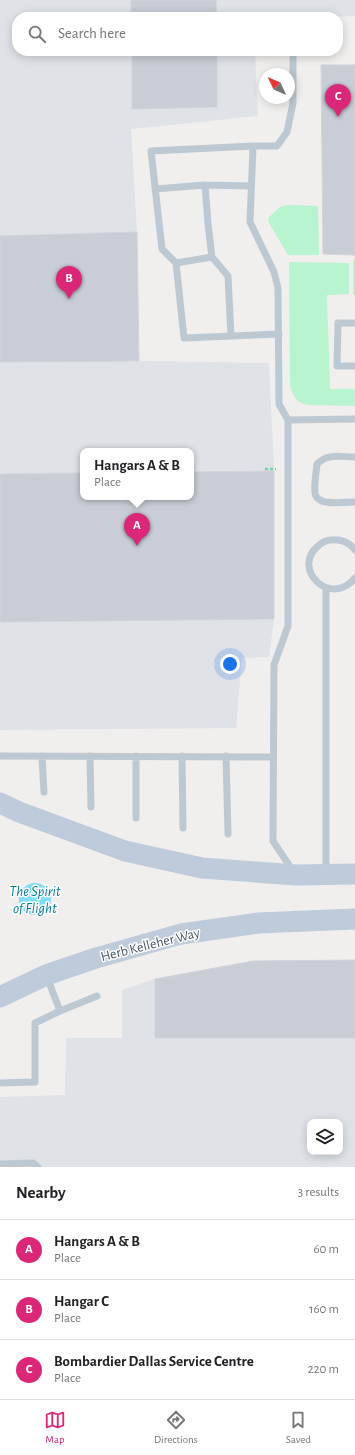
<!DOCTYPE html>
<html lang="en">
<head>
<meta charset="utf-8">
<style>
	body { margin:0; font-family:"Alegreya Sans",sans-serif; background:#f6f6f6; color:#202124 }
	.controls { position:absolute; right:12px; bottom:12px; display:grid; overflow:hidden; border-radius:8px; box-shadow:0 2px 10px #0003 }
	.controls button { width:36px; height:36px; display:grid; place-items:center; padding:0; border:0; border-bottom:1px solid #e0e0e0; background:#fff; color:#202124; font:20px sans-serif }
	.compass { position:absolute; left:259px; top:68px; width:36px; height:36px; border-radius:50%; background:#fff; box-shadow:0 2px 10px #0003; rotate:314deg }
	.you { position:absolute; left:230px; top:664px; width:14px; height:14px; margin:-10px; border:3px solid #fff; border-radius:50%; background:#1a73e8; box-shadow:0 0 0 6px #1a73e833 }
	.badge { display:grid; place-items:center; width:26px; height:26px; border-radius:50%; background:#db2777; color:#fff; font-size:13px; font-weight:700 }
	.pin { position:absolute; translate:-50% -33px; filter:drop-shadow(0 1px 2px #0008) }
	.pin::after { content:''; position:absolute; top:21px; width:14px; height:12px; background:inherit; clip-path:polygon(0 0,100% 0,50% 100%) }
	.popup { position:absolute; left:80px; top:448px; width:114px; height:52px; box-sizing:border-box; display:grid; place-content:center; border-radius:8px; background:#fff; filter:drop-shadow(0 1px 3px #0005); font-size:13px; white-space:nowrap; color:#757577 }
	.popup b { font-size:15px; color:#202124 }
	.popup::after { content:''; position:absolute; left:50%; top:100%; margin-left:-8px; border:8px solid transparent; border-top-color:#fff }
	.list { margin:0; padding:0; list-style:none }
	h2 { display:flex; justify-content:space-between; align-items:center; height:52px; margin:0; padding:0 16px; font-size:17px }
	h2 small { font-size:13px; font-weight:400; color:#757577 }
	.list li { display:grid; grid-template-columns:26px 1fr auto; gap:12px; align-items:center; box-sizing:border-box; height:60px; padding:0 16px; border-top:1px solid #e0e0e0 }
	.list b { display:block; font-size:15px; white-space:nowrap }
	.list p { margin:0; font-size:13px; white-space:nowrap; color:#757577 }
	.list em { font-size:13px; font-style:normal; color:#757577 }
	.icon { flex:none; width:22px; height:22px; fill:none; stroke:currentColor; stroke-width:2; stroke-linecap:round; stroke-linejoin:round }
	.map { position:relative; flex:none; width:355px; height:1167px; overflow:hidden }
	.search { position:absolute; background:#fff; box-shadow:0 2px 10px #0003; left:12px; right:12px; top:12px; height:44px; display:flex; align-items:center; gap:10px; box-sizing:border-box; padding:0 14px; border-radius:16px; color:#757577; font-size:15px }
	.sheet { height:232px; background:#fff }
	nav { display:flex; justify-content:space-around; align-items:center; box-sizing:border-box; height:56px; border-top:1px solid #e0e0e0; background:#fff; font-size:11px; color:#757577 }
	nav a { display:grid; justify-items:center; gap:2px }
	nav .on { color:#db2777 }
	.map>svg:first-child { display:block }
</style>
</head>
<body>
<div class="map">
<svg width="355" height="1167" viewBox="0 0 355 1167">
	<rect width="100%" height="100%" fill="#f1eeee"/>
	<path fill="#dfe2e7" fill-rule="evenodd" d="M0 0H355V16L328 17H17V51H255L258 116 131 129 137 232 139 361 269 363 274 471V619L269 657 242 658 236 728 0 730ZM83 451H191V497H83Z
		M355 960V1167H0V1097L65 1095 66 1038H122V990L155 979 253 961ZM310 1122H340V1152H310Z"/>
	<path fill="#b7f4cf" d="M288 205 318 206 319 255H288L270 225 268 218 280 207Z
		M355 259V295H353V261Z
		M289 262 349 263V294L327 295 330 389H355V406L308 405C296 403 293 396 290 385Z"/>
	<path fill="#7eddf7" d="M19 899a16 16 0 1 1 32 0a16 16 0 1 1-32 0Z"/>
	<path fill="#c9cdd5" stroke="#d1d4db" d="M131 0H216L217 17H131Z
		M132 51H217V107L132 109Z
		M321 65H355V255L323 254Z
		M137 232 139 361 0 362V236Z
		M274 471V619L0 622V474L83 473V497H191V472Z
		M355 960V1038H155V979L253 961Z"/>
	<g fill="none" stroke-linecap="round" stroke-linejoin="round">
		<path stroke="#6ad7a2" stroke-width="2.5" stroke-dasharray="3 2" stroke-linecap="butt" d="M265 469H276"/>
		<path stroke="#bdc9d2" stroke-width="7" d="M253 146H277L287 132 293 103V51
			M155 189 205 185
			M212 257 228 276 231 336
			M176 263 212 257 208 224 205 185 251 186
			M355 323H338L337 366H355
			M279 334 184 338 176 263 162 249 151 151 253 146 250 222 274 272 278 288 279 404 288 420V626L274 665 273 841 293 871
			M288 420 355 419
			M355 457C340 457 328 453 317 464 316 473 314 484 315 493 317 507 344 502 355 502
			M355 550C349 542 341 539 331 540 326 540 321 543 317 547 292 569 330 608 355 578
			M326 588V872
			M0 756 273 757
			M42 756 44 792
			M90 756 91 807
			M182 756 183 828
			M226 756 228 834
			M136 818V756
			M60 1011 97 996
			M0 1083 35 1082V1023L60 1011 47 977
			M0 1164 33 1163 38 1167"/>
		<path stroke="#becbda" stroke-width="21" d="M0 803 19 812 125 851 202 868 296 875 355 874
			M0 997 46 975 96 958 181 934 258 923 355 919"/>
	</g>
	<g text-anchor="middle" stroke-width="3" stroke-linejoin="round" paint-order="stroke">
		<g font-size="14" fill="#44525e" stroke="#fff">
			<text transform="translate(150 944) rotate(-14)" y="5">Herb Kelleher Way</text>
		</g>
		<g font-size="15" font-style="italic" fill="#037b9c" stroke="#fff">
			<text x="35" y="896">The Spirit<tspan x="35" dy="17">of Flight</tspan></text>
		</g>
	</g>
</svg>
<div class="controls">
<button><svg class="icon" aria-label="layers" viewBox="0 0 24 24"><path d="M12 4l9 5-9 5-9-5zM3 14l9 5 9-5"/></svg></button>
</div>
<svg class="compass" viewBox="-18 -18 36 36"><path d="M0-13l5 13h-10z" fill="#e53935"/><path d="M0 13l5-13h-10z" fill="#757577"/></svg>
<div class="you"></div>
<div class="pin badge" style="left:137px;top:546px">A</div>
<div class="popup"><b>Hangars A &amp; B</b>Place</div>
<div class="pin badge" style="left:69px;top:299px">B</div>
<div class="pin badge" style="left:338px;top:117px">C</div>
<div class="search"><svg class="icon" aria-label="search" viewBox="0 0 24 24"><circle cx="10" cy="10" r="6"/><path d="M15 15l6 6"/></svg>Search here</div>
</div>
<section class="sheet">
<h2>Nearby<small>3 results</small></h2>
<ul class="list">
<li><span class="badge">A</span><div><b>Hangars A &amp; B</b><p>Place</p></div><em>60 m</em></li>
<li><span class="badge">B</span><div><b>Hangar C</b><p>Place</p></div><em>160 m</em></li>
<li><span class="badge">C</span><div><b>Bombardier Dallas Service Centre</b><p>Place</p></div><em>220 m</em></li>
</ul>
</section>
<nav>
<a class="on"><svg class="icon" aria-label="map" viewBox="0 0 24 24"><path d="M3 6l6-2 6 2 6-2v14l-6 2-6-2-6 2zM9 4v14M15 6v14"/></svg>Map</a>
<a><svg class="icon" aria-label="directions" viewBox="0 0 24 24"><path d="M12 3l9 9-9 9-9-9zM9 14v-3h6M13 9l2 2-2 2"/></svg>Directions</a>
<a><svg class="icon" aria-label="saved" viewBox="0 0 24 24"><path d="M7 4h10v16l-5-4-5 4z"/></svg>Saved</a>
</nav>
</body>
</html>
